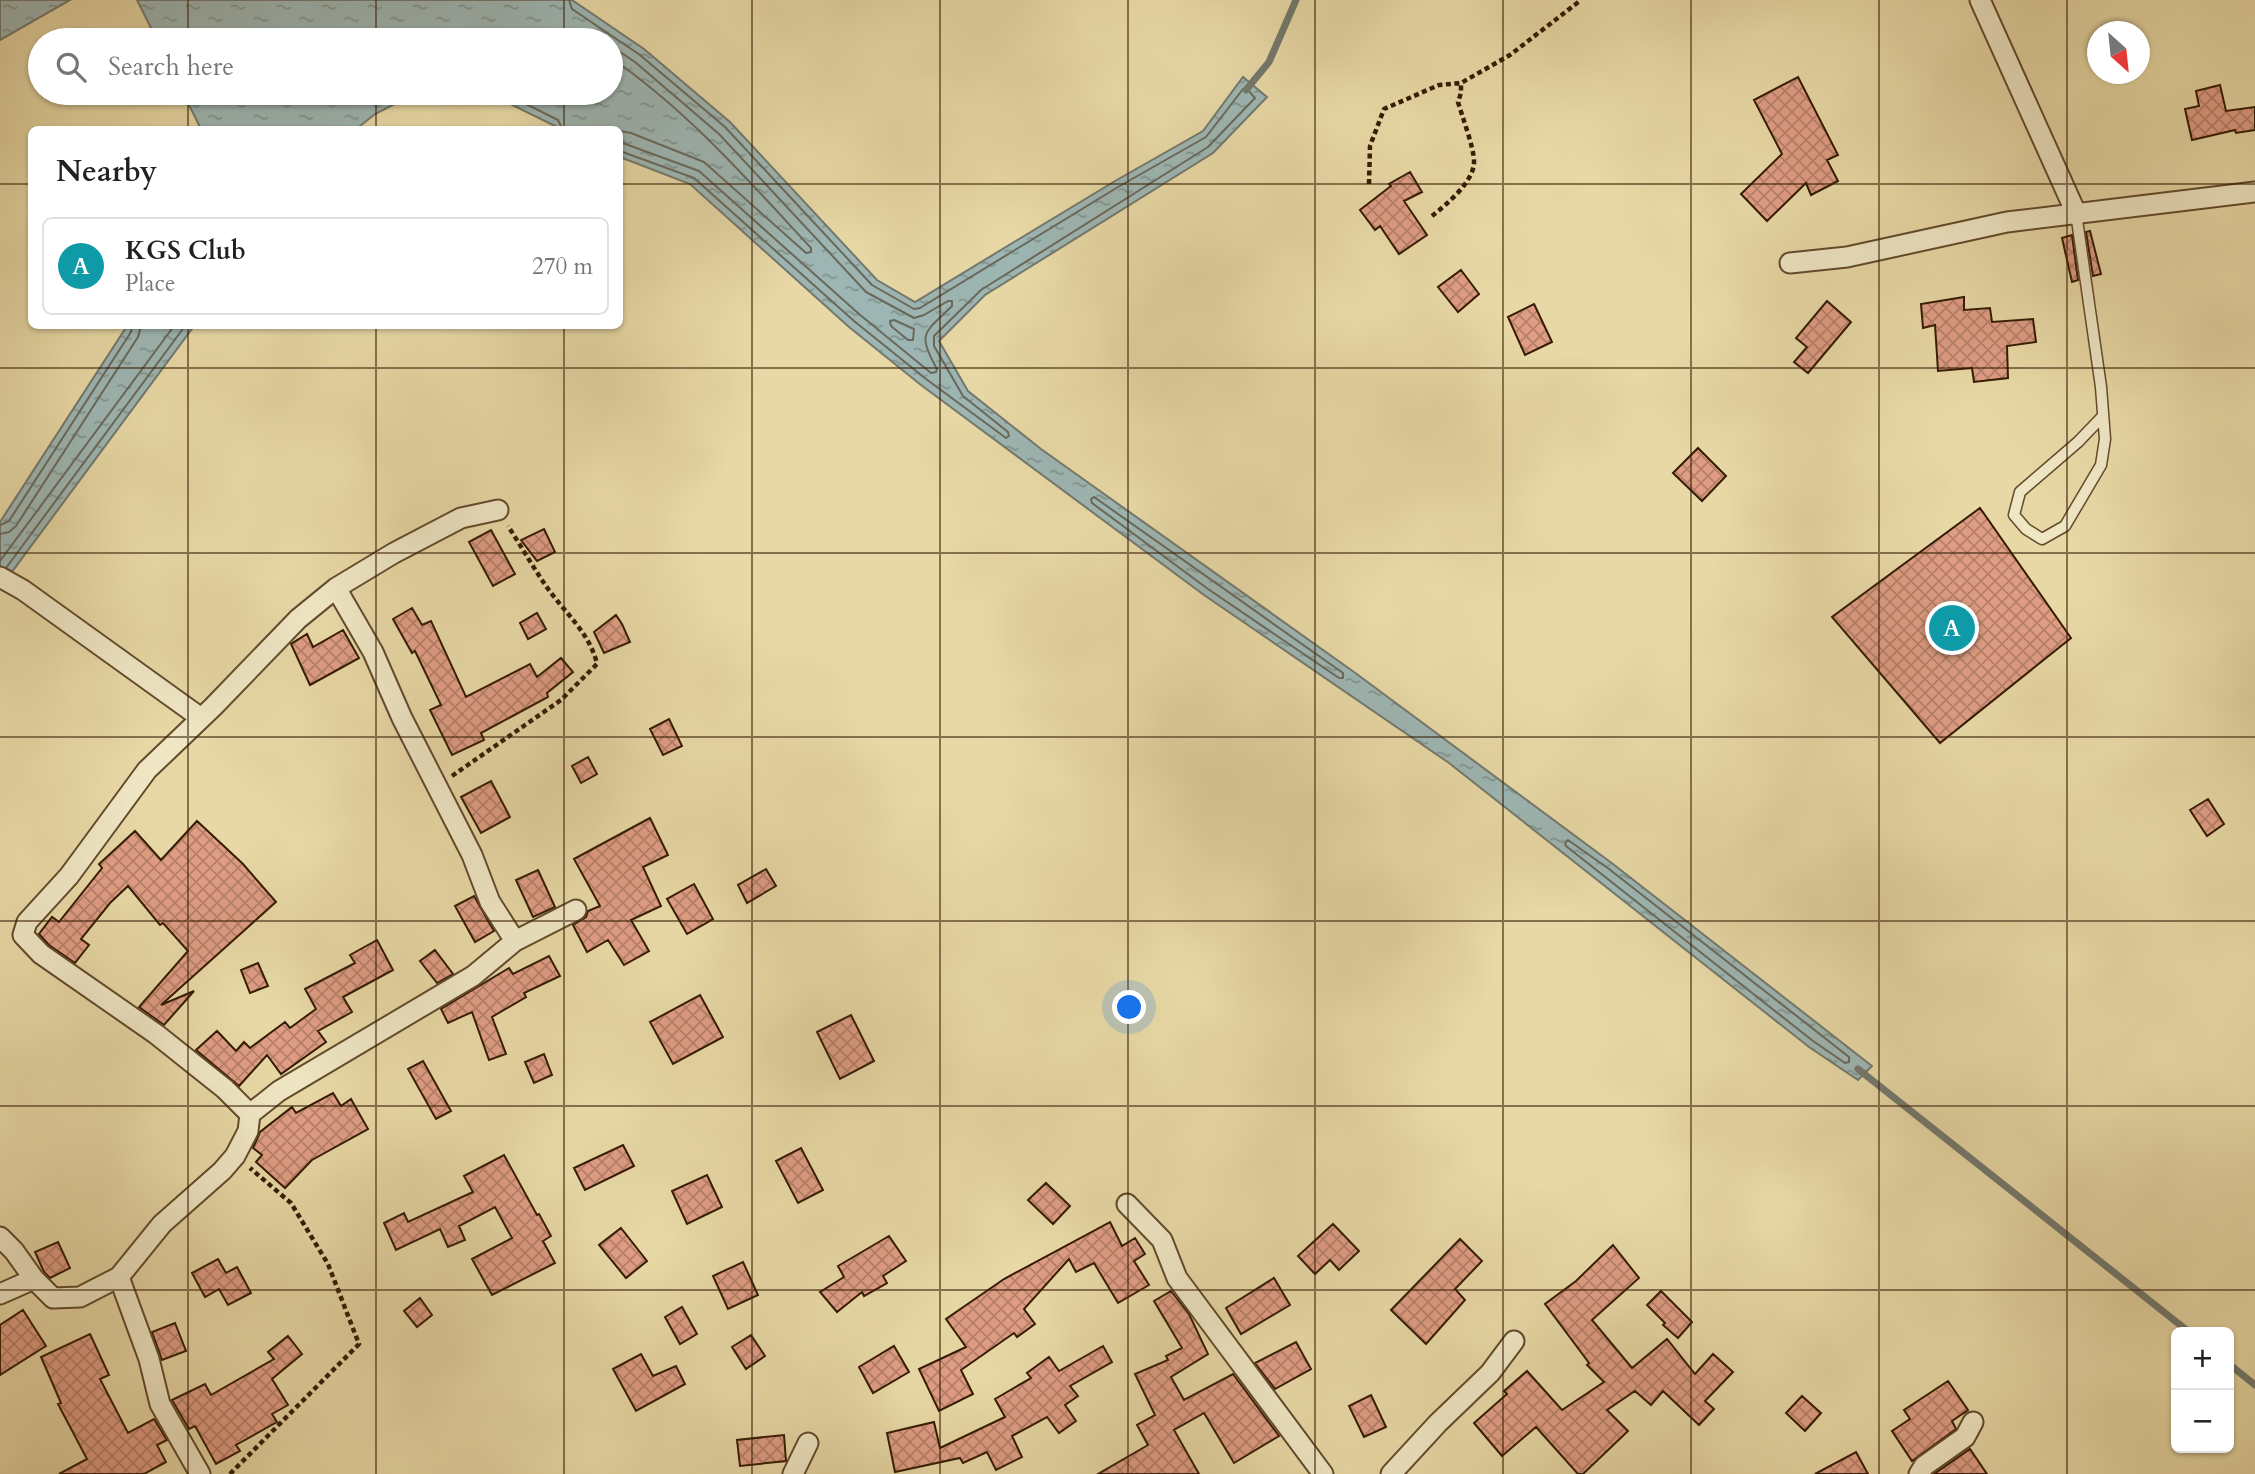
<!DOCTYPE html>
<html lang="en">
<head>
<meta charset="utf-8">
<style>
	body { margin:0; font-family:Cardo,serif; background:#f6f6f6; color:#202124 }
	.controls { position:absolute; right:21px; bottom:21px; display:grid; overflow:hidden; border-radius:10px; box-shadow:0 2px 5px #0004 }
	.controls button { width:63px; height:63px; display:grid; place-items:center; padding:0; border:0; border-bottom:2px solid #e0e0e0; background:#fff; color:#202124; font:35px sans-serif }
	.compass { position:absolute; left:2087px; top:21px; width:63px; height:63px; border-radius:50%; background:#fff; box-shadow:0 2px 5px #0004; rotate:153deg }
	.you { position:absolute; left:1130px; top:1008px; width:24px; height:24px; margin:-18px; border:5px solid #fff; border-radius:50%; background:#1a73e8; box-shadow:0 0 0 10px #1a73e833 }
	.badge { display:grid; place-items:center; width:46px; height:46px; border-radius:50%; background:#8f2418; color:#fff; font-size:23px; font-weight:700 }
	.pin { position:absolute; translate:-50% -50%; border:4px solid #fff; box-shadow:0 2px 7px #0006 }
	.list { margin:0; padding:0; list-style:none }
	h2 { display:flex; justify-content:space-between; align-items:center; height:91px; margin:0; padding:0 28px; font-size:30px }
	h2 small { font-size:23px; font-weight:400; color:#757577 }
	.list li { display:grid; grid-template-columns:46px 1fr auto; gap:21px; align-items:center; box-sizing:border-box; height:98px; margin:0 14px 14px; padding:0 14px; border:2px solid #e0e0e0; border-radius:10px }
	.list b { display:block; font-size:26px; white-space:nowrap }
	.list p { margin:0; font-size:23px; white-space:nowrap; color:#757577 }
	.list em { font-size:23px; font-style:normal; color:#757577 }
	.icon { flex:none; width:38px; height:38px; fill:none; stroke:currentColor; stroke-width:2; stroke-linecap:round; stroke-linejoin:round }
	.map { position:relative; flex:none; width:2255px; height:1474px; overflow:hidden }
	.search { position:absolute; background:#fff; box-shadow:0 2px 5px #0004; left:28px; top:28px; width:595px; height:77px; display:flex; align-items:center; gap:18px; box-sizing:border-box; padding:0 24px; border-radius:38px; color:#757577; font-size:26px }
	.panel { position:absolute; background:#fff; box-shadow:0 2px 5px #0004; left:28px; top:126px; width:595px; height:203px; border-radius:10px }
	.map>svg:first-child { display:block }
</style>
</head>
<body>
<div class="map">
<svg width="2255" height="1474" viewBox="0 0 2255 1474">
	<defs>
		<pattern id="water-ripples" width="26" height="14" patternUnits="userSpaceOnUse" patternTransform="scale(1.75)"><rect width="26" height="14" fill="#9db6b3"/><path d="M2 4q2-2 4 0t4 0M15 11q2-2 4 0t4 0" fill="none" stroke="#81938f"/></pattern>
		<pattern id="building-cross-hatch" width="8" height="8" patternUnits="userSpaceOnUse" patternTransform="scale(1.75)"><rect width="8" height="8" fill="#df9d84"/><path d="M0 0l8 8M0 8l8-8" fill="none" stroke="#b67f6a"/></pattern>
	</defs>
	<rect width="100%" height="100%" fill="#e7d8a5"/>
	<filter id="stains"><feTurbulence type="fractalNoise" baseFrequency=".00286" numOctaves="4"/><feColorMatrix values="0 0 0 0 .2 0 0 0 0 .09 0 0 0 0 .02 0 0 0 .5 -.17"/></filter>
	<radialGradient id="worn" r=".72"><stop offset=".6" stop-color="#630" stop-opacity="0"/><stop offset="1" stop-color="#630" stop-opacity=".3"/></radialGradient>
	<path fill="url(#water-ripples)" stroke="#73786d" stroke-width="2" d="M0 0H70L0 40Z
		M137 0H572L644 49 730 122 877 280 915 302 1115 181 1203 131 1243 77 1267 97 1213 153 985 295 939 341 968 391 1041 449 1354 672 1613 864 1872 1066 1858 1080 1809 1047 1449 763 1204 595 921 385 849 327 690 184 620 157V130L561 129 488 93H611V40H157Z
		M183 93H416L375 114 355 130 201 129Z
		M127 326H194L0 588V522Z"/>
	<g fill="none" stroke-linecap="round" stroke-linejoin="round">
		<path stroke="#69685b" stroke-width="2" d="M569 0 572 9 640 55 725 127 872 285 914 309 920 308 1118 187 1206 137 1243 89H1247L1255 98 1208 147 981 290 934 336V346L963 396 1008 432 1009 436 1006 438 926 379 854 321 694 178 620 151
			M611 46 635 62 719 134 866 292 914 318 924 315 948 301H952V306C925 333 916 332 937 369L936 372 931 373 859 314 699 171 620 142
			M611 58C687 110 748 180 811 248V252L806 253 704 162 631 133 620 131
			M504 93 558 120 563 130
			M890 321 894 320 914 329 913 340H908L891 326Z
			M1094 497 1343 673V678H1339L1208 589 1092 503 1091 499Z
			M0 525 9 521 131 332 132 326
			M0 534 9 532 16 526 138 337 141 326
			M0 561 174 326
			M6 568 185 326
			M1568 840 1609 869 1849 1057V1062L1845 1063 1813 1041 1566 846 1565 843Z"/>
		<path stroke="#73786d" stroke-width="7" d="M1246 90 1269 62 1296 0
			M1858 1069 2189 1332
			M2229 1364 2255 1385"/>
	</g>
	<path fill="url(#building-cross-hatch)" stroke="#351b03" stroke-width="2" d="M1798 77 1838 155 1827 160 1838 181 1811 195 1806 183 1767 221 1741 194 1782 154 1754 100Z
		M2220 85 2226 111 2255 107V130L2236 133 2235 130 2192 140 2185 109 2199 106 2196 91Z
		M1410 172 1422 192 1404 201 1427 235 1399 254 1380 226 1375 230 1360 210 1391 186 1389 184Z
		M2090 231 2101 274 2093 276 2086 232Z
		M2072 235 2078 280 2072 282 2062 238Z
		M1461 270 1479 294 1458 312 1438 287Z
		M1964 297V310L1990 308 1992 322 2033 319 2036 342 2007 346 2008 378 1974 382 1972 368 1938 371 1935 325 1923 328 1921 304Z
		M1827 301 1851 322 1808 373 1794 362 1807 347 1796 338Z
		M1534 304 1552 342 1525 355 1508 317Z
		M1698 448 1726 476 1702 501 1673 473Z
		M1980 508 2071 638 1940 743 1832 617Z
		M544 529 555 552 537 561 521 540Z
		M491 530 515 574 493 586 469 542Z
		M412 608 422 625 431 621 466 697 530 664 537 677 561 658 573 672 547 693 548 697 481 733 484 740 452 755 430 710 441 705 415 651 412 653 393 619Z
		M537 613 546 629 528 639 520 623Z
		M616 615 622 624 630 642 604 653 594 632Z
		M343 630 359 658 310 685 291 644 307 634 313 647Z
		M669 719 682 746 663 755 650 729Z
		M588 757 597 774 581 783 572 766Z
		M491 781 510 817 481 833 461 797Z
		M2208 799 2224 824 2207 836 2190 810Z
		M650 818 668 855 643 867 661 906 631 920 649 951 624 965 608 940 587 952 573 925 586 917 588 911 600 906 574 859Z
		M197 821 243 864 276 902 161 1005 194 991 164 1025 139 1007 188 951 163 923 160 925 128 886 110 903 81 939 89 945 75 963 49 945 39 934 52 917 59 922 102 868 99 864 135 831 161 860Z
		M766 869 776 886 747 903 738 885Z
		M538 870 555 907 533 917 516 880Z
		M694 884 713 919 687 934 667 899Z
		M474 896 494 931 475 942 455 906Z
		M377 940 393 970 343 997 352 1012 318 1031 326 1042 281 1074 267 1055 239 1086 196 1050 217 1031 236 1051 244 1042 250 1048 285 1022 290 1028 316 1009 305 989 355 963 350 955Z
		M435 950 453 974 437 983 420 961Z
		M549 956 560 976 524 993 526 997 492 1017 506 1054 489 1060 472 1012 448 1023 441 1009 509 968 513 974Z
		M258 963 268 986 250 993 241 970Z
		M700 995 723 1037 673 1064 650 1022Z
		M851 1015 874 1061 840 1079 817 1032Z
		M544 1054 552 1075 534 1083 525 1062Z
		M423 1061 451 1111 436 1119 408 1069Z
		M333 1093 341 1106 351 1099 368 1129 312 1160 285 1188 256 1162 262 1155 253 1148 260 1132 292 1107 296 1113Z
		M623 1145 634 1166 585 1190 574 1168Z
		M801 1148 823 1190 798 1203 776 1161Z
		M504 1155 537 1215 539 1214 551 1236 543 1241 555 1263 492 1295 472 1259 512 1238 495 1207 459 1226 465 1240 448 1247 440 1229 396 1250 384 1223 404 1213 408 1222 473 1192 464 1176Z
		M707 1175 722 1207 687 1224 672 1191Z
		M1046 1183 1070 1206 1053 1224 1028 1200Z
		M1110 1222 1122 1246 1135 1238 1145 1254 1134 1261 1149 1285 1118 1303 1094 1263 1076 1272 1069 1259 1024 1309 1035 1324 1017 1337 1014 1333 961 1370 973 1394 939 1411 919 1369 966 1347 946 1319 1004 1279Z
		M1333 1224 1359 1251 1339 1270 1330 1260 1315 1274 1298 1256Z
		M621 1228 647 1261 626 1278 599 1245Z
		M889 1236 906 1261 883 1276 887 1283 864 1296 862 1292 837 1312 820 1292 844 1277 838 1266Z
		M1460 1239 1482 1261 1455 1289 1465 1300 1426 1344 1391 1310Z
		M58 1242 70 1268 50 1278 44 1272 35 1252Z
		M1613 1245 1639 1278 1592 1320 1632 1368 1667 1339 1695 1374 1713 1354 1733 1372 1705 1401 1714 1409 1699 1425 1663 1391 1651 1405 1635 1391 1607 1410 1628 1431 1583 1474H1578L1536 1427 1502 1456 1474 1423 1507 1394 1504 1391 1527 1371 1562 1410 1604 1382 1587 1365 1589 1363 1545 1304 1576 1281Z
		M218 1259 226 1273 237 1267 251 1293 228 1305 219 1289 205 1297 192 1273Z
		M743 1262 758 1295 728 1309 713 1276Z
		M1274 1278 1290 1305 1241 1334 1226 1308Z
		M1171 1291 1189 1314 1208 1354 1171 1377 1184 1400 1233 1374 1279 1436 1234 1463 1204 1413 1174 1430 1199 1474H1098L1148 1445 1137 1425 1155 1415 1135 1374 1168 1360 1166 1356 1182 1348 1154 1301Z
		M1661 1291 1692 1322 1678 1338 1663 1325 1665 1323 1647 1305Z
		M420 1298 432 1315 417 1327 404 1311Z
		M682 1307 697 1334 680 1344 665 1317Z
		M23 1310 46 1346 0 1375V1325Z
		M175 1323 186 1351 162 1360 152 1332Z
		M90 1334 109 1375 100 1379 128 1433 154 1419 167 1440 157 1445 166 1462 144 1474H59L87 1459 58 1404 61 1403 41 1357Z
		M751 1335 765 1356 746 1369 732 1347Z
		M288 1336 302 1354 272 1379 288 1405 272 1414 277 1422 236 1445 240 1451 216 1464 195 1426 189 1429 172 1400 205 1384 211 1395 274 1359 268 1352Z
		M1296 1342 1311 1369 1275 1389 1255 1363Z
		M894 1346 909 1372 873 1393 859 1367Z
		M1103 1346 1112 1362 1070 1386 1078 1396 1065 1405 1076 1421 1059 1433 1047 1417 1012 1436 1022 1457 996 1470 987 1452 963 1463 960 1458 895 1472 887 1433 934 1422 940 1448 1005 1417 995 1399 1031 1378 1027 1373 1049 1357 1059 1371Z
		M641 1354 653 1376 676 1366 685 1384 636 1411 613 1369Z
		M1948 1381 1968 1410 1952 1421 1956 1429 1912 1461 1892 1431 1910 1419 1904 1410Z
		M1371 1395 1386 1427 1364 1437 1349 1406Z
		M1802 1396 1821 1413 1805 1431 1786 1413Z
		M784 1435 786 1461 740 1466 737 1440Z
		M1970 1449 1987 1474H1934Z
		M1856 1452 1868 1474H1815Z"/>
	<g fill="none" stroke-linecap="round" stroke-linejoin="round">
		<g stroke="#624a2c" stroke-width="13">
			<path id="service" d="M2076 213 2101 387 2105 439 2101 465 2065 526 2042 539 2026 529 2014 515 2020 492 2078 442 2102 417"/>
		</g>
		<g stroke="#624a2c" stroke-width="23">
			<path id="minor" d="M1980 0 2076 213
				M1790 263 1847 257 2007 222 2255 192
				M0 577 23 590 201 718
				M515 941 576 910
				M250 1114 279 1091 473 976 515 941 490 902 472 855 402 718 373 652 336 588
				M1127 1204 1162 1240 1177 1278 1323 1474
				M0 1237 14 1251 34 1279
				M119 1277 149 1359 160 1404 200 1474
				M0 1294 34 1279 53 1298 80 1297 119 1277 162 1224 222 1171 235 1156 248 1131 250 1114 225 1089 156 1034 41 954 23 935 27 922 69 876 147 770 213 707 298 619 336 588 394 553 461 518 498 510
				M793 1474 808 1443
				M1391 1474 1438 1423 1490 1373 1514 1341
				M1919 1474 1924 1466 1965 1437 1973 1422"/>
		</g>
		<path stroke="#351b03" stroke-width="4.5" stroke-dasharray="5 3.5" stroke-linecap="butt" d="M1369 184 1370 146 1384 109 1439 85 1461 83 1510 55 1581 0
			M1432 216C1446 205 1475 181 1474 161 1474 148 1462 116 1458 102L1461 93V83
			M452 776 561 700 597 664C590 633 564 612 546 586 533 567 521 546 508 526
			M230 1474 359 1344 328 1264 291 1203 250 1168"/>
		<use href="#service" stroke="#efe6c4" stroke-width="10"/>
		<use href="#minor" stroke="#efe6c4" stroke-width="19"/>
	</g>
	<path fill="none" stroke="#351b03" stroke-width="2" stroke-opacity="0.55" d="M188 0V40M376 0V40M564 0V40M752 0V1474M940 0V1474M1128 0V1474M1315 0V1474M1503 0V1474M1691 0V1474M1879 0V1474M2067 0V1474M188 93V130M376 93V130M564 93V130M0 184H32M620 184H2255M188 326V1474M376 326V1474M564 326V1474M0 368H2255M0 553H2255M0 737H2255M0 921H2255M0 1106H2255M0 1290H2255"/>
	<rect width="100%" height="100%" filter="url(#stains)"/>
	<rect width="100%" height="100%" fill="url(#worn)"/>
</svg>
<div class="controls">
<button>+</button>
<button>−</button>
</div>
<svg class="compass" viewBox="-18 -18 36 36"><path d="M0-13l5 13h-10z" fill="#e53935"/><path d="M0 13l5-13h-10z" fill="#757577"/></svg>
<div class="you"></div>
<div class="pin badge" style="left:1952px;top:628px;background:#0f9aa8">A</div>
<div class="search"><svg class="icon" aria-label="search" viewBox="0 0 24 24"><circle cx="10" cy="10" r="6"/><path d="M15 15l6 6"/></svg>Search here</div>
<section class="panel">
<h2>Nearby<small></small></h2>
<ul class="list">
<li><span class="badge" style="background:#0f9aa8">A</span><div><b>KGS Club</b><p>Place</p></div><em>270 m</em></li>
</ul>
</section>
</div>
</body>
</html>
